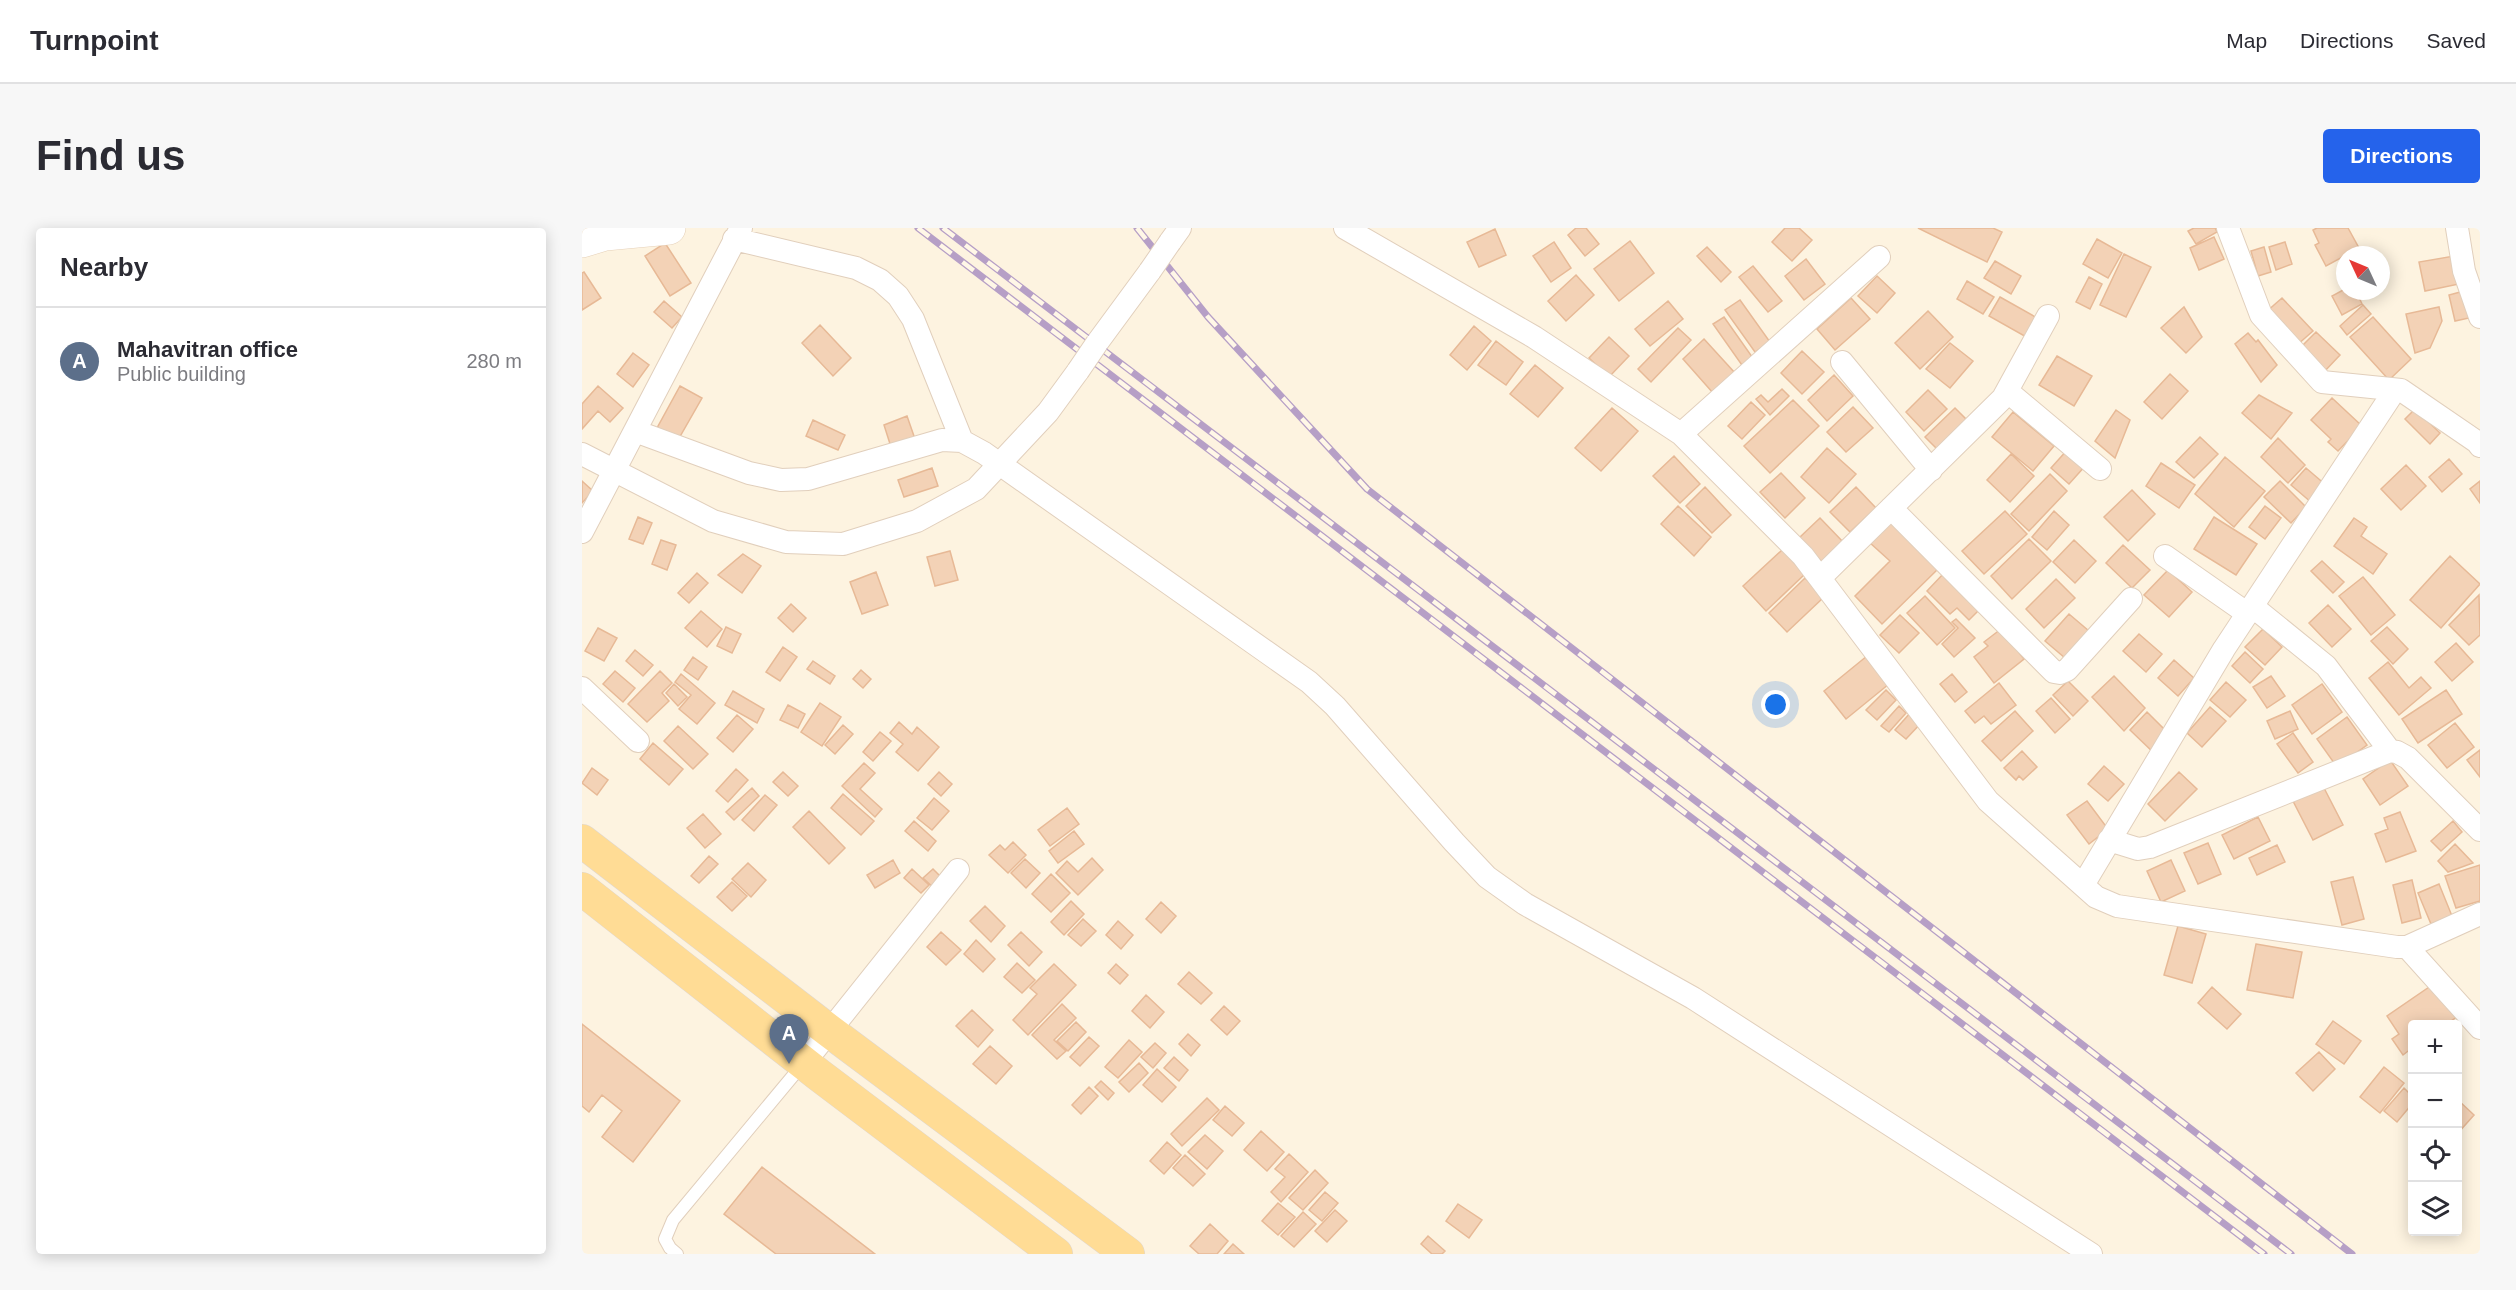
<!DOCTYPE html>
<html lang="en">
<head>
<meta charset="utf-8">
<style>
	body { margin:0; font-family:Helvetica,sans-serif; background:#f7f7f7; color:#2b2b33 }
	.controls { position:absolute; right:18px; bottom:18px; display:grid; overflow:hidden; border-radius:6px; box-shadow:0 3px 15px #0003 }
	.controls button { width:54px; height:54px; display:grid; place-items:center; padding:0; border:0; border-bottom:2px solid #e1e1e2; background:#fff; color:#2b2b33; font:30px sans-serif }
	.compass { position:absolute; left:1754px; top:18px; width:54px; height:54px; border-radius:50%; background:#fff; box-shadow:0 3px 15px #0003; rotate:314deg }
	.you { position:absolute; left:1194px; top:477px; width:21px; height:21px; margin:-15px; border:4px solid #fff; border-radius:50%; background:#1a73e8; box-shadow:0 0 0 9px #1a73e833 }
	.badge { display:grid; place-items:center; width:39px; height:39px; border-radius:50%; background:#2563eb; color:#fff; font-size:20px; font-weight:700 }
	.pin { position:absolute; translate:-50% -50px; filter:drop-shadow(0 2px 3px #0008) }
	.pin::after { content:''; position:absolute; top:32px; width:21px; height:18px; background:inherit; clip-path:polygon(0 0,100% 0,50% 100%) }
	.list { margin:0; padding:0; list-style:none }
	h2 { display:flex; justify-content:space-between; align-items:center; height:78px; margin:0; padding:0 24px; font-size:26px }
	h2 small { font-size:20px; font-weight:400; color:#7c7c81 }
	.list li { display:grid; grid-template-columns:39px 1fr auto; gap:18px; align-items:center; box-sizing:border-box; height:108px; padding:0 24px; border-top:2px solid #e1e1e2 }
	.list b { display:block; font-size:22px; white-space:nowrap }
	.list p { margin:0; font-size:20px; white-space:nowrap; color:#7c7c81 }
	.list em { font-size:20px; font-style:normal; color:#7c7c81 }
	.icon { flex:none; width:33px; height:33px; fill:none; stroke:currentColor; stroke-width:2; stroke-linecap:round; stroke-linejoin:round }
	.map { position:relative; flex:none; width:1898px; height:1026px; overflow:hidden; border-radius:6px }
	header { display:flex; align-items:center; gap:36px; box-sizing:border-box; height:84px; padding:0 30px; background:#fff; border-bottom:2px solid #e1e1e2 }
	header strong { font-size:28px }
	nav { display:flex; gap:33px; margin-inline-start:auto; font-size:21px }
	.intro { display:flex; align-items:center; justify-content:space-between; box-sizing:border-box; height:144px; padding:0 36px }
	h1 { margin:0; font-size:42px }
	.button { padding:15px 27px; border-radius:6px; background:#2563eb; color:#fff; font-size:21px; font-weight:700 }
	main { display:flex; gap:36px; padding:0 36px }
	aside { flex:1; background:#fff; border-radius:6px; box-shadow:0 3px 15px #0003 }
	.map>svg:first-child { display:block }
</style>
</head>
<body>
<header>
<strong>Turnpoint</strong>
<nav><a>Map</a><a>Directions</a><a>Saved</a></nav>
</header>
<div class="intro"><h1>Find us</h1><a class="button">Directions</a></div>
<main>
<aside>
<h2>Nearby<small></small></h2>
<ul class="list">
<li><span class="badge" style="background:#5c6f8a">A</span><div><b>Mahavitran office</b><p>Public building</p></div><em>280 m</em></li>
</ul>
</aside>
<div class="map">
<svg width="1898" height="1026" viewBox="0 0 1898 1026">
	<rect width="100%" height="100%" fill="#fdf3e0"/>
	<path fill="#f3d2b6" stroke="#e7b996" stroke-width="1.5" d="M994 0H1004L1017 16 1003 28 986 7Z
		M1203 0H1217L1230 12 1210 33 1190 14Z
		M1336 0H1411L1420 4 1405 34Z
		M1612 0H1633L1635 4 1614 16 1606 3Z
		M1735 0H1766L1777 20 1744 38 1733 17 1737 15 1731 2Z
		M913 1 924 27 897 39 885 14Z
		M1632 9 1642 31 1617 42 1608 20Z
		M1515 11 1540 25 1526 50 1501 36Z
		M1048 13 1072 45 1037 73 1012 41Z
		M972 14 989 40 969 54 951 28Z
		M1703 14 1710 36 1694 42 1687 19Z
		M83 15 109 55 88 68 63 28Z
		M1125 19 1149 44 1139 54 1115 28Z
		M1682 19 1689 44 1676 48 1669 23Z
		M1542 26 1569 39 1544 89 1518 77Z
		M1872 28 1877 56 1843 63 1837 34Z
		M1224 31 1243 56 1222 72 1203 48Z
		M1413 33 1439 48 1429 66 1402 50Z
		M1171 38 1200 73 1186 84 1157 49Z
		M2 44 19 70 0 82V45Z
		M994 47 1012 67 984 93 966 73Z
		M1295 48 1313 65 1295 85 1276 68Z
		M1507 49 1520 56 1508 81 1494 74Z
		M1385 53 1412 69 1401 86 1375 71Z
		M1763 61V63H1774L1780 76 1760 87 1750 68Z
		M1882 63 1887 90 1873 93 1867 67Z
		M1418 69 1457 91 1446 110 1407 88Z
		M1269 70 1288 91 1253 122 1235 101Z
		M1700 70 1731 103 1715 117 1684 84Z
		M1158 72 1188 114 1173 124 1143 82Z
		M82 73 100 89 90 100 72 84Z
		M1086 73 1101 91 1068 118 1053 101Z
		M1781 77 1789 86 1765 107 1758 98Z
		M1602 79 1620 109 1604 125 1579 100Z
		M1857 79 1860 93 1848 120 1833 125 1824 86Z
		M1346 83 1371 109 1338 141 1313 115Z
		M1142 89 1173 133 1162 140 1131 96Z
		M1791 89 1829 131 1807 152 1768 109Z
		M238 97 269 130 251 148 220 115Z
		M892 98 909 113 885 142 868 127Z
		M1096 100 1109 112 1069 154 1056 141Z
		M1734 104 1758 127 1742 144 1718 120Z
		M1666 105 1674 114 1676 112 1695 137 1679 154 1653 116Z
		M1027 109 1047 128 1027 149 1007 130Z
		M1122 111 1153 145 1131 165 1101 131Z
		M914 113 941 134 924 157 896 137Z
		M1368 115 1391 133 1368 160 1344 141Z
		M1220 123 1242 144 1220 166 1199 145Z
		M51 125 67 137 51 159 35 146Z
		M1475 128 1510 148 1492 178 1457 157Z
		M953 137 981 160 956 189 928 166Z
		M1588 146 1606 163 1580 191 1562 174Z
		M1252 147 1271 168 1245 193 1226 172Z
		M16 158 41 180 28 194 16 183 0 201V176Z
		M98 158 120 170 96 212 75 200Z
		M1200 161 1207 168 1188 187 1174 171 1179 167 1186 174Z
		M1346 162 1365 181 1342 203 1324 184Z
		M1677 167 1710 185 1689 211 1660 185Z
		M1750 170 1780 198 1756 223 1746 214 1749 211 1729 192Z
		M1211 172 1237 198 1188 245 1162 218Z
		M1169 174 1183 187 1160 211 1146 198Z
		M1271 179 1291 200 1264 224 1245 204Z
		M1030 180 1056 203 1019 243 993 220Z
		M1373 180 1388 195 1358 224 1343 209Z
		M1833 181 1858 205 1848 216 1823 191Z
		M1534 182 1548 192 1533 230 1513 213Z
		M1431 184 1472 218 1451 243 1410 209Z
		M325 188 333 211 309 219 302 197Z
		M231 192 263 207 256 222 224 208Z
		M1618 209 1636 226 1612 250 1594 234Z
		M1696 210 1723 237 1706 255 1679 229Z
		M1245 220 1274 246 1247 275 1219 249Z
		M1486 221 1504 237 1487 256 1469 240Z
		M1429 226 1452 248 1428 274 1405 252Z
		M1092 228 1118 256 1098 275 1071 248Z
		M1643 229 1683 263 1652 299 1613 266Z
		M1867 231 1880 246 1860 264 1847 249Z
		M1579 235 1613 257 1597 280 1564 258Z
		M1824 237 1844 258 1819 282 1799 261Z
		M350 240 356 258 322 269 316 252Z
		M1724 240 1745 258 1730 275 1709 257Z
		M1199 245 1223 270 1203 290 1178 264Z
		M1468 246 1485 263 1447 303 1429 286Z
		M0 253 11 263 0 275Z
		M1698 253 1724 279 1709 295 1682 269Z
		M1898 253V275L1888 261Z
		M1123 259 1149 287 1130 305 1104 278Z
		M1274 259 1294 280 1268 304 1248 284Z
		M1550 262 1573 286 1546 313 1522 289Z
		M1096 278 1129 309 1112 328 1079 296Z
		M1683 278 1699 290 1683 311 1667 299Z
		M1423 283 1445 306 1402 346 1380 323Z
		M1472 283 1487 297 1465 322 1450 309Z
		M56 289 70 295 61 316 47 311Z
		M1632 289 1675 316 1654 347 1612 321Z
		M1238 290 1263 316 1242 336 1217 310Z
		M1772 290 1785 299 1779 308 1805 326 1791 346 1752 318Z
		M1308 291 1359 338 1300 396 1273 368 1308 333 1287 314Z
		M1447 311 1469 333 1430 371 1409 348Z
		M79 312 94 317 85 342 70 336Z
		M1492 312 1514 333 1493 355 1471 334Z
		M1541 317 1568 342 1550 360 1524 335Z
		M1200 322 1223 346 1184 383 1161 358Z
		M368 323 376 352 353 358 345 329Z
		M161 326 179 338 160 365 136 347Z
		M1868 328 1898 356 1859 400 1828 372Z
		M1740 333 1762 354 1751 365 1729 343Z
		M1586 342 1610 364 1587 389 1562 367Z
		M294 344 306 377 280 386 268 354Z
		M115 345 126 355 107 375 96 365Z
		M1362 345 1398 381 1387 392 1375 380 1368 386 1345 363Z
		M1781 349 1813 387 1789 407 1757 368Z
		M1223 350 1242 369 1205 404 1187 385Z
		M1474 351 1493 370 1462 400 1444 381Z
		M1897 367 1898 407 1887 417 1867 397Z
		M1343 368 1373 400 1355 417 1325 385Z
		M209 376 224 390 211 404 196 390Z
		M1746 377 1769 401 1750 419 1727 395Z
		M119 383 140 401 125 419 103 400Z
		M1487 386 1507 403 1483 430 1463 413Z
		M1318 387 1337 405 1317 425 1298 407Z
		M1374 391 1393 410 1372 429 1360 416 1376 400 1370 394Z
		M144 399 159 406 150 425 135 418Z
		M1805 399 1826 421 1811 436 1789 413Z
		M16 400 35 410 22 433 3 423Z
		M1419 401 1442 431 1412 455 1392 429 1406 418 1402 414Z
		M1681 401 1700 419 1683 437 1663 419Z
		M1557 406 1580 426 1564 444 1541 423Z
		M1874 415 1891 434 1870 453 1853 434Z
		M201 419 215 429 198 453 184 444Z
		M53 422 71 437 61 448 44 433Z
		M1663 424 1681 441 1668 455 1650 438Z
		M1285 428 1307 456 1264 491 1242 463Z
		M111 429 125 439 116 452 102 442Z
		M1592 432 1612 450 1596 468 1576 450Z
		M231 433 253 448 248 456 225 441Z
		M1806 434 1827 460 1839 449 1849 460 1817 487 1787 450Z
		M279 442 289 451 281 460 271 451Z
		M33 443 53 460 41 474 21 456Z
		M78 443 90 455 80 465 87 473 65 494 46 476Z
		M99 446 133 475 115 496 97 481 109 467 93 454Z
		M1370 446 1385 464 1373 474 1358 456Z
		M1532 448 1563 480 1542 503 1510 469Z
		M1689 448 1703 468 1685 480 1671 459Z
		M1486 453 1506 473 1491 488 1471 467Z
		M1644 454 1664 472 1648 489 1628 472Z
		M1417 455 1434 477 1409 496 1402 488 1393 495 1383 483Z
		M92 456 105 469 96 478 84 465Z
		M1740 456 1760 484 1730 506 1710 477Z
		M1304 462 1314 472 1295 492 1284 482Z
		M1864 462 1880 486 1836 515 1820 491Z
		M151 463 182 481 175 495 143 477Z
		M1469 470 1488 491 1473 505 1454 483Z
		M238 475 259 489 240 518 219 504Z
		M206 477 223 486 216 500 198 492Z
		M1317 478 1324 485 1307 504 1299 498Z
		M1628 479 1644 493 1620 519 1605 505Z
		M1433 483 1451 503 1419 533 1400 513Z
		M1708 483 1716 501 1693 511 1685 493Z
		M1329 484 1340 494 1324 511 1313 502Z
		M1565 484 1585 504 1573 526 1548 502Z
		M155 487 171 501 151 524 135 510Z
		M1765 489 1785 517 1755 539 1735 511Z
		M317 494 330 506 335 499 357 519 336 543 314 524 321 516 308 505Z
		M1873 495 1892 519 1865 540 1846 517Z
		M261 497 271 506 253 526 243 517Z
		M96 498 126 526 111 541 82 513Z
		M298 504 309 513 291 533 281 524Z
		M1711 505 1731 534 1716 545 1695 516Z
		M71 515 101 541 87 557 58 531Z
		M1898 522V549L1885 532Z
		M1440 523 1455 539 1441 552 1437 548 1434 552 1422 540Z
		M1808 532 1826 558 1798 577 1781 551Z
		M282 535 293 545 278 561 300 581 293 589 260 558Z
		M1522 538 1542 556 1526 573 1506 556Z
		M10 540 26 552 15 567 0 555Z
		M154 541 166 552 146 574 134 563Z
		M201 544 216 558 206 568 191 554Z
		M357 544 370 556 359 568 346 556Z
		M1597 544 1615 561 1583 593 1566 576Z
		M1741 558 1761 597 1731 612 1711 573Z
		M170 560 177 568 152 592 144 584Z
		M261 566 292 593 279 607 249 580Z
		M183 567 195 577 172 603 160 592Z
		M352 570 367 583 350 602 335 590Z
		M1505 573 1526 601 1507 616 1485 587Z
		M485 580 497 596 468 618 456 602Z
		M227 583 263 620 247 636 211 599Z
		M1818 584 1834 623 1804 634 1793 606 1806 601 1802 590Z
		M121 586 139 606 123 620 105 600Z
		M1676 589 1688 613 1652 631 1640 607Z
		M332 593 354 613 346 623 323 603Z
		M1871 593 1880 604 1859 623 1849 613Z
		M492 603 502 616 476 635 467 623Z
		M431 614 444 627 426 645 407 627 418 617 423 622Z
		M1626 615 1639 646 1616 656 1602 625Z
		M1873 616 1891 635 1866 644 1856 633Z
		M1695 617 1703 634 1675 647 1667 630Z
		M127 628 136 636 117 655 109 648Z
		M510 630 521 642 496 667 474 645 485 633 496 644Z
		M443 631 458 645 444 660 429 645Z
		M311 632 318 645 293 660 285 647Z
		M1589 632 1603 663 1579 674 1565 643Z
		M166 635 184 652 169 669 150 651Z
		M1898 637V673L1874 680 1863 648Z
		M330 641 347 657 339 665 322 650Z
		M351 641 363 653 354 662 341 650Z
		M469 646 488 665 469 684 450 666Z
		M1771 649 1782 691 1760 697 1749 654Z
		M1830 652 1839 690 1820 695 1811 657Z
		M150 654 165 668 150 683 135 669Z
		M1857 656 1870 688 1849 696 1836 665Z
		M489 673 502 686 482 707 469 694Z
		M579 674 594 688 579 705 564 691Z
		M403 678 423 698 409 714 388 693Z
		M501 691 514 703 499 718 486 707Z
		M536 693 551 707 539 721 524 707Z
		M1596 698 1624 706 1610 755 1582 747Z
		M359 704 379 722 364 737 345 719Z
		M439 704 460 724 447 738 426 717Z
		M394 712 413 731 401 744 382 726Z
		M1674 716 1720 724 1711 770 1665 762Z
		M435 735 453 752 440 765 422 749Z
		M472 736 494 757 446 807 431 792 455 766 448 760Z
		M534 736 546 747 538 756 526 745Z
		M607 744 630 765 619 776 596 756Z
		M1853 755 1876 788 1865 796H1830V820L1821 827 1810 811 1817 806 1805 788Z
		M1630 759 1659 786 1645 801 1616 775Z
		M564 767 582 784 568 800 550 783Z
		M480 776 494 790 472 812 484 823 475 831 450 807Z
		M642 778 658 793 645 807 629 792Z
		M390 782 411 802 396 819 374 798Z
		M1751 793 1779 813 1762 836 1734 816Z
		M494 794 504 804 486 823 475 813Z
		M0 796 98 873 51 934 20 909 40 883 20 867 7 884 0 878Z
		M606 806 618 817 609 828 597 816Z
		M507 809 517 818 498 838 488 829Z
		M547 812 560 824 536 850 523 839Z
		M573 815 584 825 571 840 559 829Z
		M408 818 430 838 414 856 391 836Z
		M1737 824 1753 841 1731 863 1714 845Z
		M592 829 606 842 597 853 582 840Z
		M557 835 566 845 547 864 537 854Z
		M1802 839 1822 855 1798 885 1778 869Z
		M575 841 594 859 580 874 561 857Z
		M519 853 532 865 526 872 513 859Z
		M507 859 516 868 499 886 490 877Z
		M1822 860 1830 868V876L1815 894 1802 883Z
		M625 870 637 882 600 918 589 906Z
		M1876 872 1892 887 1876 905Z
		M643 878 662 895 650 908 631 892Z
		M679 903 702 924 685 943 662 922Z
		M623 907 641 923 625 941 606 924Z
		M585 914 599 927 582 946 568 933Z
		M707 926 726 944 699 974 689 964 703 949 693 941Z
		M603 927 623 946 611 958 591 940Z
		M180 939 293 1026H194L142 986Z
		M733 942 746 955 721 982 707 970Z
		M743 964 756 975 740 993 727 982Z
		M696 975 713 989 696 1007 680 993Z
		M876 976 900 992 887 1010 864 993Z
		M753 982 765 993 745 1014 733 1003Z
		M721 984 734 996 712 1019 699 1008Z
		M628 996 646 1013 635 1026H617L608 1018Z
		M846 1008 863 1023 860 1026H850L839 1016Z
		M651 1016 662 1026H642Z"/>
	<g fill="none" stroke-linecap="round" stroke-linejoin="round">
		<g stroke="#e1cfbc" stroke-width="14">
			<path id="service" d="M95 1026 88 1020 83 1011 91 992 220 837"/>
		</g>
		<g stroke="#e1cfbc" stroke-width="24">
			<path id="minor" d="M763 0 952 109 1099 206 1221 328 1406 573 1514 669 1535 678 1815 719H1825L1898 686
				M1646 0 1679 87 1740 154 1819 162 1895 214 1898 218
				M1875 0 1882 43 1898 89
				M152 11 274 40 298 52 316 68 331 91 380 213
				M588 14 598 0
				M515 115 568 43
				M1260 134 1349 242
				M1425 163 1518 241
				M53 203 167 245 199 252 226 251 360 212 380 213 402 225 727 454 753 478 872 614 905 649 943 676 1111 770 1509 1026
				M1099 206 1297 29
				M0 226 131 293 204 314 261 316 335 293 394 261 466 184 496 143
				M1309 280 1472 444 1478 445 1485 442 1549 371
				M0 304 159 0
				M1583 328 1666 386
				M1238 350 1421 170 1466 88
				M1670 378 1744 438 1808 523
				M0 460 56 513
				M1527 612 1556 621 1568 619 1808 523 1815 524 1826 530 1898 602
				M1501 657 1642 421 1813 162
				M1825 719 1898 800
				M222 835 376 642"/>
		</g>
		<g stroke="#e6d1b9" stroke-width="34">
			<path id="secondary" d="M0 13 23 6 87 0"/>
		</g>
		<g stroke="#ded7d3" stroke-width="34">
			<path id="primary" d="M0 613 246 802 546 1026
				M0 661 237 847 474 1026"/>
		</g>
		<use href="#service" stroke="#fff" stroke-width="12"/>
		<use href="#minor" stroke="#fff" stroke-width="22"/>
		<use href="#secondary" stroke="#fff" stroke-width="33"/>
		<use href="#primary" stroke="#ffdc95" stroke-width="33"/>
		<g stroke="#b69fc6" stroke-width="7">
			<path id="rail" d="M336 0 1682 1026
				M361 0 1709 1026
				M555 0 626 89 785 261 1770 1026"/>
		</g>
		<use href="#rail" stroke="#fff7e7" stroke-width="4.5" stroke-dasharray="14" stroke-linecap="butt"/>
		<g stroke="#e1cfbc" stroke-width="24" stroke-linecap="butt">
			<path id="minor-bridge" d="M568 43 588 14
				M496 143 515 115"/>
		</g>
		<use href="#minor-bridge" stroke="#fff" stroke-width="22"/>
	</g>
</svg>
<div class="controls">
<button>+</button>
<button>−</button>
<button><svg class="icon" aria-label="locate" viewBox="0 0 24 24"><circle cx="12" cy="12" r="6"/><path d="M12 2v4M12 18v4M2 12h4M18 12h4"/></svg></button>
<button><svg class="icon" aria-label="layers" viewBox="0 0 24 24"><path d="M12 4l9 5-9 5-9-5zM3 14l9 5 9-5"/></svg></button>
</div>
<svg class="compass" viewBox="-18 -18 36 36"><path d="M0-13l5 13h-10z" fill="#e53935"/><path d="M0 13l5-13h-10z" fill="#7c7c81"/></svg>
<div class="you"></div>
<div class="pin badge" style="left:207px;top:836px;background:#5c6f8a">A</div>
</div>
</main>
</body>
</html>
